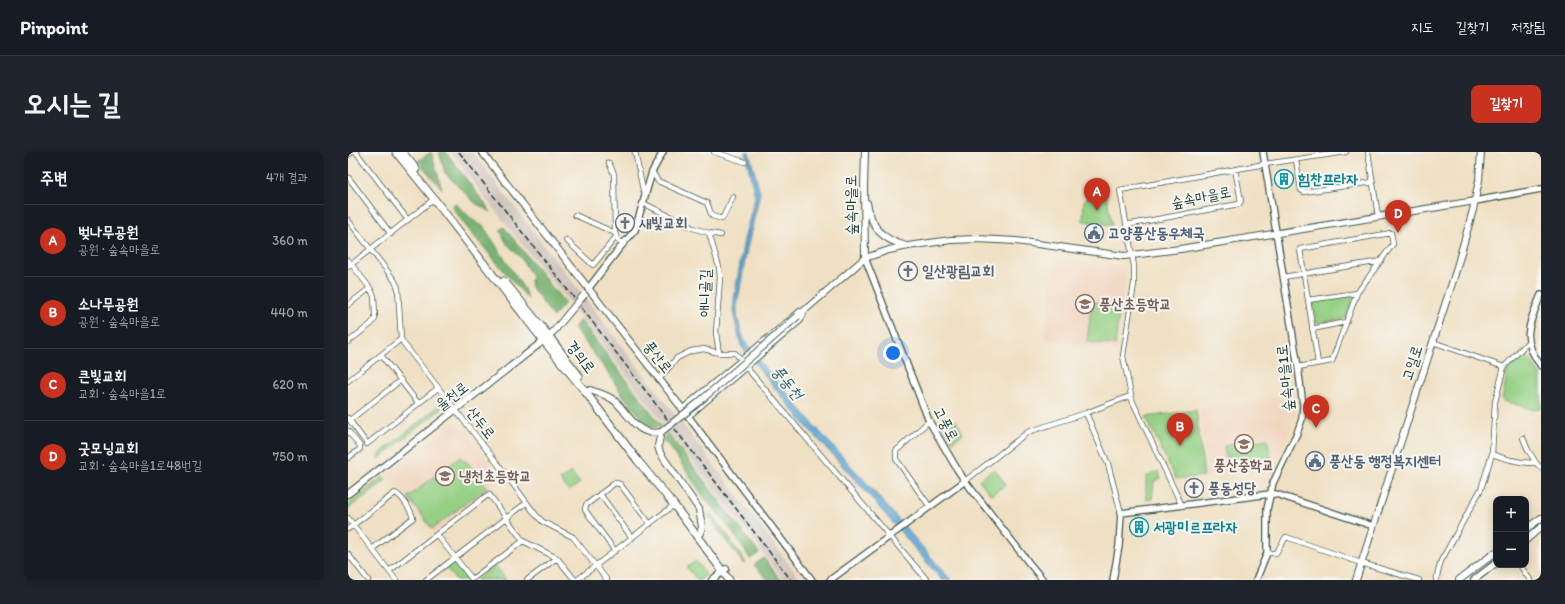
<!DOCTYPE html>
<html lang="ko">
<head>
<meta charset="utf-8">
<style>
	body { margin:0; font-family:Itim,"Poor Story",sans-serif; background:#20242c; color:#f1f3f6 }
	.controls { position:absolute; right:12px; bottom:12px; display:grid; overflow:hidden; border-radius:8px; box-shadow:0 2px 10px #0003 }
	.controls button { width:36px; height:36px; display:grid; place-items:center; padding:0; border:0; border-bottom:1px solid #363941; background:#171b24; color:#f1f3f6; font:20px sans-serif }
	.you { position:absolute; left:545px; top:201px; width:14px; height:14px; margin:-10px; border:3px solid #fff; border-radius:50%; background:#1a73e8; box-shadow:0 0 0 6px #1a73e833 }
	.badge { display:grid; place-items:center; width:26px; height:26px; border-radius:50%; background:#c8321e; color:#fff; font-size:13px; font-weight:700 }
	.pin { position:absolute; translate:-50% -33px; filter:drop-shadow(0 1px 2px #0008) }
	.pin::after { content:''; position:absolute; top:21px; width:14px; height:12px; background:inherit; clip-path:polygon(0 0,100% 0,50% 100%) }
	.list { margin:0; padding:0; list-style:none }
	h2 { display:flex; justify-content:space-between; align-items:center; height:52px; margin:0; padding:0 16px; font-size:17px }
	h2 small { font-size:13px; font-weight:400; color:#9ea1a6 }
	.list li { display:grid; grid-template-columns:26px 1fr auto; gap:12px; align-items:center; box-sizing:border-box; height:72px; padding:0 16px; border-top:1px solid #363941 }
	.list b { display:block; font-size:15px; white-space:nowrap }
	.list p { margin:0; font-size:13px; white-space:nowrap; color:#9ea1a6 }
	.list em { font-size:13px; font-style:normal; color:#9ea1a6 }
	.map { position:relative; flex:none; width:1193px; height:428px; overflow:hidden; border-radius:8px }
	header { display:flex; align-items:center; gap:24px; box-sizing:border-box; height:56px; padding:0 20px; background:#171b24; border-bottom:1px solid #363941 }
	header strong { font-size:19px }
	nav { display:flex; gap:22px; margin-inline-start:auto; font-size:14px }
	.intro { display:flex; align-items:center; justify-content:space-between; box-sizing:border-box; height:96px; padding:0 24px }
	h1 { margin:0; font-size:28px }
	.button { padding:10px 18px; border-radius:8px; background:#c8321e; color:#fff; font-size:14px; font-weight:700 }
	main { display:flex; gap:24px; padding:0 24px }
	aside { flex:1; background:#171b24; border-radius:8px; box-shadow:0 2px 10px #0003 }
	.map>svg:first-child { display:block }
</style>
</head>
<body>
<header>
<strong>Pinpoint</strong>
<nav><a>지도</a><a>길찾기</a><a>저장됨</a></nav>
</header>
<div class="intro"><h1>오시는 길</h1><a class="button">길찾기</a></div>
<main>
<aside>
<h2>주변<small>4개 결과</small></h2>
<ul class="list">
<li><span class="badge">A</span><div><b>벚나무공원</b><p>공원 · 숲속마을로</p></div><em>360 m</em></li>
<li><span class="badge">B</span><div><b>소나무공원</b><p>공원 · 숲속마을로</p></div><em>440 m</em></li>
<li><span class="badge">C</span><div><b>큰빛교회</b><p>교회 · 숲속마을1로</p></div><em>620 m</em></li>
<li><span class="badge">D</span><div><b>굿모닝교회</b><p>교회 · 숲속마을1로48번길</p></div><em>750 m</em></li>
</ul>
</aside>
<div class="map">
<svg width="1193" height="428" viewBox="0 0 1193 428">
	<rect width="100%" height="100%" fill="#f6f6f2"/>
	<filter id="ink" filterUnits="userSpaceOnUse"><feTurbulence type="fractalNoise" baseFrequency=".025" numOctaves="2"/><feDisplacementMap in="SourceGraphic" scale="8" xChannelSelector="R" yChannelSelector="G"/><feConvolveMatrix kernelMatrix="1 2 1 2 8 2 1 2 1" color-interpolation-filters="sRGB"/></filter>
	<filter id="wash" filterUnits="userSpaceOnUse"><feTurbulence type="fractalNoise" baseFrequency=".012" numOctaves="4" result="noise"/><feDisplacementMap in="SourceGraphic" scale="16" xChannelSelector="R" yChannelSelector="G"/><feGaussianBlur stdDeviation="0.9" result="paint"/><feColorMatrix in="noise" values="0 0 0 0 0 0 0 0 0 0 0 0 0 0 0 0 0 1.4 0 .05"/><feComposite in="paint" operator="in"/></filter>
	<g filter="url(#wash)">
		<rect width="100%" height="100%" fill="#f0e0c3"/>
		<path fill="#f1d5bd" d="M708 106 778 117 769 198 696 187Z
			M947 243 948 269 923 316 860 323 852 257Z
			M105 270 110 271 154 328 86 381 40 321Z"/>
		<path fill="#cec1ba" d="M103 0H124L356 300 453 428H436L241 175 144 55Z"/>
		<path fill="#95d085" stroke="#5a865c" d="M756 30 764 73 735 69 736 49Z
			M1003 143 1005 145 998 165 996 167 970 171 968 170 965 152 966 149Z
			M744 150 772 153 767 193 739 190Z
			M1175 198 1193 224V257L1185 258 1154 248 1160 217Z
			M92 253 94 256 31 307 29 304Z
			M848 258 856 324 828 327 798 265Z
			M602 269H608L615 282 605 289 595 273Z
			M919 287 924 311 880 318 876 294Z
			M112 305 115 308 119 310 139 335 84 377 60 345Z
			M646 317 658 332 643 343 631 328Z
			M810 319 813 326 806 329 804 347 798 348V325Z
			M223 320 232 331 221 339 212 328Z
			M35 324 38 328 0 357V353Z
			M348 409 358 423 352 428H349L339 415Z
			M105 410 120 428H108L98 416Z
			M147 413 158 428H128Z"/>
		<path fill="#78b272" stroke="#4c7853" d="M83 0 94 37 70 9Z
			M91 0H98L143 60 127 51 97 21Z
			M107 51 125 68 136 75 176 137 180 147 120 77 104 55Z
			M156 75 217 151 205 165 182 133 184 124 173 106 159 92 152 78Z
			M232 168 314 274 312 275 301 276 274 242 259 219 226 176Z
			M320 281 411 401 402 407 384 379 358 348 322 295 315 289 318 282Z
			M362 361 378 381 398 411 396 412 373 383 360 363Z
			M416 406 433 428H420L406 413Z"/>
		<path fill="#61a8d7" stroke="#407286" d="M397 0H401L412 41 399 97 389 154V164L395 186 408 205 472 280 516 328 603 428H594L518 340 452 267 393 194 385 159 386 147 396 87 407 45Z"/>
	</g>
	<g filter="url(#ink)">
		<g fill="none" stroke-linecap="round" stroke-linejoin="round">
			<g stroke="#3e5549" stroke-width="6">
				<path id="minor" d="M8 0 60 68
					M287 0 295 38 297 43
					M366 0 397 10
					M1020 0 1030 64
					M0 3 4 0
					M948 8 953 38 956 40 1025 30
					M261 11 266 22 267 81 270 88 276 92
					M304 20 310 29 359 51 364 64 374 67 385 45
					M0 25 43 82
					M295 51 345 76 361 81 371 115 372 126 368 181 371 201
					M227 63 267 81
					M0 68 47 129 50 136 53 187 56 192 153 316 188 363 195 370 225 385 259 428
					M778 73 891 52 893 49 887 17
					M361 81 373 83
					M218 88 245 113 268 85
					M0 108 22 136 26 144 27 162V167L23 172 0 190
					M0 115 86 47
					M935 125 1033 109
					M960 148 1009 141
					M0 153 22 136
					M964 177 998 170
					M1085 190 1156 215
					M33 203 70 251
					M398 215 579 428
					M950 215 984 209 1009 141 1045 92 1043 81 952 97 970 211
					M311 227 329 206 343 199 356 197 371 201H387L394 208
					M0 229 53 187
					M0 266 19 292 90 236
					M2 268 53 228
					M581 269 548 299V307L582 355
					M0 279 12 294V297L0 306
					M1175 286 1180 298 1188 311
					M1144 302C1159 308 1172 311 1188 311L1193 316
					M617 329 680 280 738 261
					M252 342 284 386
					M834 354 784 248 775 204 786 132V114L772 38 917 12 998 0
					M773 361 760 312 738 261 782 244
					M0 366 48 428
					M0 377 47 341C54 344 63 358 65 366L24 397
					M89 383 124 427 175 389
					M267 399 237 358 238 353 267 331 272 332 302 372
					M919 401H928L938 385 1013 411 1071 428
					M0 402 20 428
					M1172 413 1182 428
					M41 419 141 342 175 389 209 406 227 428
					M78 428 178 351
					M179 428 209 406
					M229 428 326 353
					M1088 428 1093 409 1133 337 1144 302 1147 250 1156 215 1180 190"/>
			</g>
			<g stroke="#3e5549" stroke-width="8">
				<path id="tertiary" d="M1127 49 1193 37
					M517 106 581 269 609 317 617 329 681 411 695 428
					M240 137 270 98 287 78 304 20 315 0
					M1193 143C1181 172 1172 187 1193 214
					M340 264 464 428
					M482 428 617 329
					M765 428 771 394 773 361 922 342H928L1025 374
					M908 428 919 401V357L925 331 949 281 954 267 955 253 950 215 915 0"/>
			</g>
			<g stroke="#3e5549" stroke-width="8">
				<path id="secondary" d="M134 0 340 264 452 168 455 161
					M517 0 516 35 517 106
					M519 51C524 76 533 87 558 94
					M450 164 517 106 541 98 560 94 603 88 630 87 668 89 776 104 832 97 1127 49
					M242 238C251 241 261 243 268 250 282 264 290 285 313 280
					M335 257 452 160
					M313 280 310 294 312 301 351 357 354 375 352 381
					M0 342 190 193 206 179 220 162
					M1178 377 1193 366
					M1178 388 1193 375
					M364 428 378 417
					M1008 428 1107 122 1125 58 1131 28 1133 0
					M1111 428 1148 400
					M1126 428 1148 411"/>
			</g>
			<g stroke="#3e5549" stroke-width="9">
				<path id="primary" d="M48 0 86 47 191 183 236 238 290 309 326 353 381 428
					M54 0 68 17
					M156 129 196 178 231 224"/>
			</g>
			<use href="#minor" stroke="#fff" stroke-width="4.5"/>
			<use href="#tertiary" stroke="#fff" stroke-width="5.5"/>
			<use href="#secondary" stroke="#fff" stroke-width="6"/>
			<use href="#primary" stroke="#fff" stroke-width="7"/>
			<path stroke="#1f3d34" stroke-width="1.5" stroke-dasharray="6 3" stroke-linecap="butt" d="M111 0 223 142 443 428"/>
			<g stroke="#3e5549" stroke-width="8" stroke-linecap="butt">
				<path id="secondary-bridge" d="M220 162 236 143
					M313 280 350 251 450 164"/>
			</g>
			<use href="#secondary-bridge" stroke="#fff" stroke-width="6"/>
		</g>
	</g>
	<defs>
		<g id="building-ring" transform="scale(1)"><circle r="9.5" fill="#f6f6f2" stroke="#0f9aa8" stroke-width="1.5"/><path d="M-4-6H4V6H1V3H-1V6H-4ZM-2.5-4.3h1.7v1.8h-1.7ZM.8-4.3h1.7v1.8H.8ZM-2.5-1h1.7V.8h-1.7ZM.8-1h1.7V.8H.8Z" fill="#0f9aa8"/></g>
		<g id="church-ring" transform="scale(1)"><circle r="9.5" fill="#f6f6f2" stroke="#6b7280" stroke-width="1.5"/><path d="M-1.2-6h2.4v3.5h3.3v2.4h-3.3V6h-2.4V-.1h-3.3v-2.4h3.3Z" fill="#6b7280"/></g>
		<g id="civic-ring" transform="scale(1)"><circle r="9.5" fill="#f6f6f2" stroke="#5c6f8a" stroke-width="1.5"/><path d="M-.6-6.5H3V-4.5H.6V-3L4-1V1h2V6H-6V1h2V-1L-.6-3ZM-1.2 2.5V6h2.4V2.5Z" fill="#5c6f8a"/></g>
		<g id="school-ring" transform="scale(1)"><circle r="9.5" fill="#f6f6f2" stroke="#8d6e63" stroke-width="1.5"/><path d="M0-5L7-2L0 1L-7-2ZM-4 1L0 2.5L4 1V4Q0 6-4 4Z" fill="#8d6e63"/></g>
	</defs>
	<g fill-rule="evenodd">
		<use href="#building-ring" x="936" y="27"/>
		<use href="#church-ring" x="277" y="71"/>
		<use href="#civic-ring" x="746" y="81"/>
		<use href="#church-ring" x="560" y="119"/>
		<use href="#school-ring" x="737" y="152"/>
		<use href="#school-ring" x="896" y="292"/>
		<use href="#civic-ring" x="967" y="309"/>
		<use href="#school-ring" x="97" y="324"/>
		<use href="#church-ring" x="846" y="336"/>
		<use href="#building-ring" x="791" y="375"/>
	</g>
	<g text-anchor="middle" stroke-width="4" stroke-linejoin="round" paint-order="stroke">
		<g font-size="15" font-weight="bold" fill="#0d838f" stroke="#f6f6f2" text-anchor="start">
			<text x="950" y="32">힘찬프라자</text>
			<text x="805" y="380">서광미르프라자</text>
		</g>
		<g font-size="15" fill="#1f3d34" stroke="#f6f6f2">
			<text transform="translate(853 45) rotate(-11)" y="5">숲속마을로</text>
			<text transform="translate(503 53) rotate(-90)" y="5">숲속마을로</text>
			<text transform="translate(357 141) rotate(-89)" y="5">애니골길</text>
			<text transform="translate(233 205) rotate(53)" y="5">경의로</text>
			<text transform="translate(310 205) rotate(52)" y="5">풍산로</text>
			<text transform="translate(1064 211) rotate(-72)" y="5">고일로</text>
			<text transform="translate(937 226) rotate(-96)" y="5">숲속마을1로</text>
			<text transform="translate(104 244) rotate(-38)" y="5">율천로</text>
			<text transform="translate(133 271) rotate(52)" y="5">산두로</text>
			<text transform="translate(598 272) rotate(62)" y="5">고풍로</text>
		</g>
		<g font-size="15" font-weight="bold" fill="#5b616d" stroke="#f6f6f2" text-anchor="start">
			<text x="291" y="76">새빛교회</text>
			<text x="574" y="124">일산광림교회</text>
			<text x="860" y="341">풍동성당</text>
		</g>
		<g font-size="15" font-weight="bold" fill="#4e5e75" stroke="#f6f6f2" text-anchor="start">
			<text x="760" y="86">고양풍산동우체국</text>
			<text x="981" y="314">풍산동 행정복지센터</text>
		</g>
		<g font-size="15" font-weight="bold" fill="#785e54" stroke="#f6f6f2" text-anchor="start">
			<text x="751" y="157">풍산초등학교</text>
			<text x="896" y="318" text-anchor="middle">풍산중학교</text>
			<text x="111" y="329">냉천초등학교</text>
		</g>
		<g font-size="16" font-style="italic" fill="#335d65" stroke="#f6f6f2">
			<text transform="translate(440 230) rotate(51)" y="6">풍동천</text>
		</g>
	</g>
</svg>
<div class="controls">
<button>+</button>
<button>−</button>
</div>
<div class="you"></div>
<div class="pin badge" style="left:749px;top:59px">A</div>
<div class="pin badge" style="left:832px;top:294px">B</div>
<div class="pin badge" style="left:968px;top:276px">C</div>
<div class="pin badge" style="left:1050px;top:81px">D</div>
</div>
</main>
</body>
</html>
